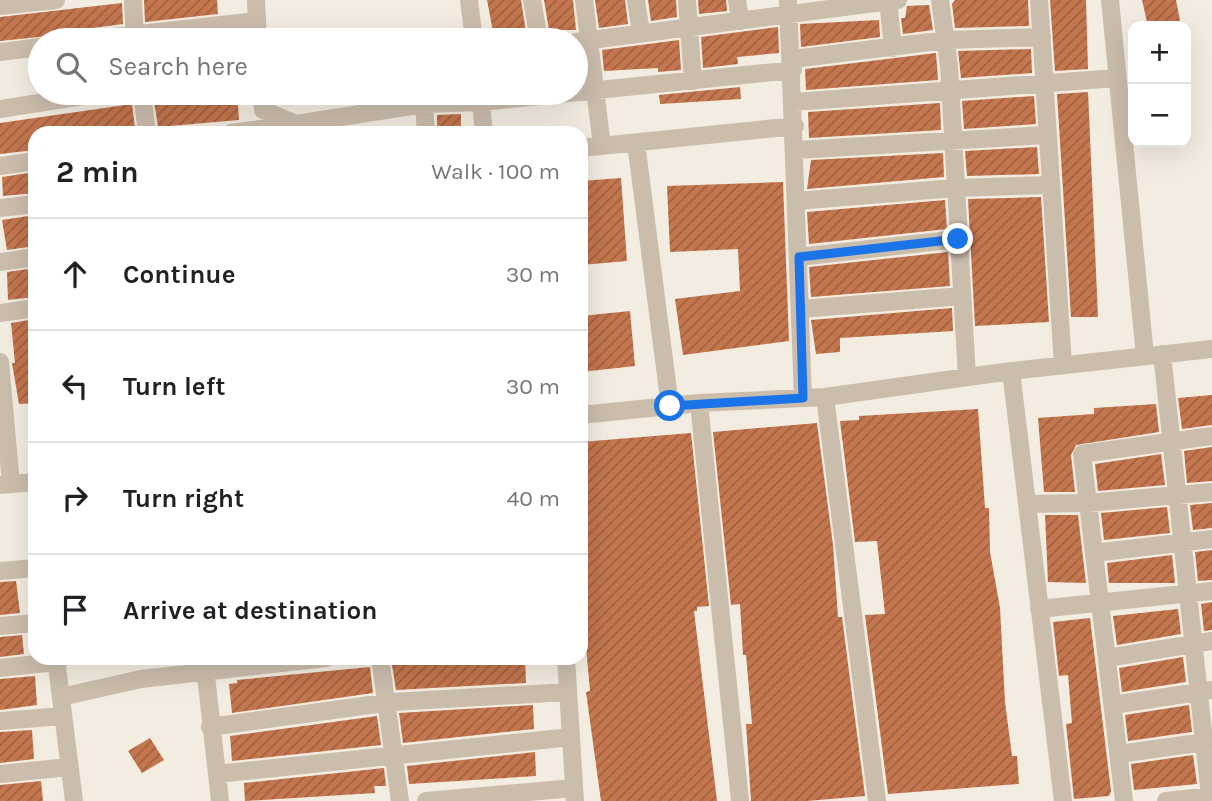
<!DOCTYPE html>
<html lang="en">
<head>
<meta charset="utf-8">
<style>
	body { margin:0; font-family:Karla,sans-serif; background:#f2f2f2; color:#202124 }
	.controls { position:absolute; right:21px; top:21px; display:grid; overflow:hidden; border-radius:14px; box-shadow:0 7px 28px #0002 }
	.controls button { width:63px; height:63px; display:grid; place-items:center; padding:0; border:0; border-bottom:2px solid #e0e0e0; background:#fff; color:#202124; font:35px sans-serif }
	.stop { position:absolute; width:21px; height:21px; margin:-16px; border:5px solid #1a73e8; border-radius:50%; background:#fff }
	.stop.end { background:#1a73e8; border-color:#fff; box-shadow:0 2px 7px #0008 }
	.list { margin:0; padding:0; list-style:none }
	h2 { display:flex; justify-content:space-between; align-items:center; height:91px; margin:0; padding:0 28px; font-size:30px }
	h2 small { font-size:23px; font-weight:400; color:#757577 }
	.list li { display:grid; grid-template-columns:46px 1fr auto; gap:21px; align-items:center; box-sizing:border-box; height:112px; padding:0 28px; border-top:2px solid #e0e0e0 }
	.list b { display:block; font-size:26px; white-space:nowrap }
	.list em { font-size:23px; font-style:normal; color:#757577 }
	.icon { flex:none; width:38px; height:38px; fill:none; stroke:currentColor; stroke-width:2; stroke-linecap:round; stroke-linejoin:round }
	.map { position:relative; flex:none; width:1212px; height:801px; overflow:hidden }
	.search { position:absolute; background:#fff; box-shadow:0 7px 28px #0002; left:28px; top:28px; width:560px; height:77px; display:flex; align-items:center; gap:18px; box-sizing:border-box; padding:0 24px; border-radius:38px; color:#757577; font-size:26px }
	.panel { position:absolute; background:#fff; box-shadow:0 7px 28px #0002; left:28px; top:126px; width:560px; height:539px; border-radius:21px }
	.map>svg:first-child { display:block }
</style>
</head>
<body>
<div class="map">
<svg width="1212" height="801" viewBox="0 0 1212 801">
	<defs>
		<pattern id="building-hatch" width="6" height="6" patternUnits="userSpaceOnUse" patternTransform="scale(1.75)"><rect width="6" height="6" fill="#c4764e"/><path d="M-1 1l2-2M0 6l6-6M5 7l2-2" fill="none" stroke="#a06141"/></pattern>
	</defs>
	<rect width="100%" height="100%" fill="#f3ece0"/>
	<path fill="url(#building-hatch)" d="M144 0H217L218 14 145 22Z
		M487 0H521L526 32 494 37Z
		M544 0H573L576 30H549Z
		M595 0H625L628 24 599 28Z
		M648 0H676L677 17 651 21Z
		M698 0H726L727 11 699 14Z
		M955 0H1028L1029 26 955 28 952 4Z
		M1050 0H1086L1088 69 1055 71Z
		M1142 0H1176L1181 26H1148Z
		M122 3 123 24 85 29 77 33 0 41V17Z
		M929 5 933 30 903 34 901 18H905L907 6Z
		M879 20 880 37 801 47 800 24Z
		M778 27 779 53 737 57 738 64 703 68 701 37Z
		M679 40 681 70 658 72V68L604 71 602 50Z
		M1031 49 1032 73 961 78 958 51Z
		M936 53 938 80 806 90 805 69Z
		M740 87 741 99 660 104 659 95Z
		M1088 92 1098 317H1071L1057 94Z
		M210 93H237L239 120 158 127 154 101 211 97Z
		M1034 96 1036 124 964 129 962 101Z
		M940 103 941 130 809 138 808 112Z
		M132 104 135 128H131L132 133H35V150L0 154V123Z
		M461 114V133H437V115Z
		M1037 147 1039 174 967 176 965 151Z
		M943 153 944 177 807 189 811 160Z
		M35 172V193L3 196 2 177Z
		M621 178 627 261 581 265V181Z
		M783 182 789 341 683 355 675 299 740 291 738 249 670 252 667 186Z
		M1041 197 1049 322 975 326 968 199Z
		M945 200 947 229 809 244 807 212Z
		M35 215V246L7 250 2 220Z
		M948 252 950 286 811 297 809 267Z
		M35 268V297L8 300 7 272Z
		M952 308 953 331 840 338V352L816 354 811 320Z
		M630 311 635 366 581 372V316Z
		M35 319V403L19 404 12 363H15L11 323Z
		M1212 395V425L1182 429 1178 398Z
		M1156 404 1159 432 1076 445 1071 455 1075 492H1044L1038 418 1094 414V408Z
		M978 409 985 508H989L990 552 1000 608 1005 702 1012 756H1017L1019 784 888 794 865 615 885 614 877 541 855 542 840 421 859 420V416Z
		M817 423 833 545 838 617H842L865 796 807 801H751L746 724H752L746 655H743L740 604 731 605 713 432Z
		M691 433 709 606 697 607V611H694L717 801H601L586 692 590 691 584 625 581 626V442Z
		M1212 447V481L1187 483 1184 451Z
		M1161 454 1165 485 1098 491 1095 464Z
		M1212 503V528L1193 530 1190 505Z
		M1167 507 1170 533 1104 540 1101 513Z
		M1045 515H1078L1086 583 1048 582Z
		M1212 550V580L1198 581 1195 552Z
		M1172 555 1175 583H1109L1107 563Z
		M16 581 20 613 0 615V582Z
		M1212 602V630L1204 631 1201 604Z
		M1178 609 1181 634 1117 645 1113 616Z
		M1090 618 1111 791 1109 796 1074 799 1066 724 1072 723 1068 675 1059 676 1053 622Z
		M22 635 24 654 0 657V637Z
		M1183 657 1186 682 1122 692 1119 668Z
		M462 658H525L526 683 396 690 392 665 397 664V662Z
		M370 667 373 693 232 713 229 684 237 683V680Z
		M35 676 37 705 0 710V679Z
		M533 705 534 729 403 743 399 713Z
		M1189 705 1192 732 1128 741 1125 715Z
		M377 716 381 745 232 761 230 736Z
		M32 730 34 759 0 763V732Z
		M150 738 164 760 142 773 128 751Z
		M535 752 536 776 409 784 407 766Z
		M1193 755 1197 784 1134 790 1131 764Z
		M384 768 386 786H374L375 793 245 801 244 783Z
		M41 781 43 801H0V785Z"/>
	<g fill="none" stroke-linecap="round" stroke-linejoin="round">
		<path stroke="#cbbdac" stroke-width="18" d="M133 0 135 40
			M256 0 258 40
			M469 0 474 40
			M532 0 539 40
			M584 0 602 146
			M636 0 641 33
			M687 0 693 81
			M737 0 740 21
			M788 0 803 398
			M888 0 893 48
			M940 0 949 66 967 377
			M1039 0 1063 365
			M1110 0 1145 356
			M0 6 56 0
			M86 40 257 21
			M576 42 898 0
			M0 52 40 47
			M793 59 946 40 1042 37
			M142 93 147 133
			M262 93 263 110 296 124 424 104 426 133
			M480 93 484 133
			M794 102 1117 78
			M424 104 481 102 793 70
			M0 109 102 93
			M231 133 296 124
			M636 143 670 406
			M581 148 795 126
			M796 150 1046 135
			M0 166 35 161
			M797 201 955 188 1050 185
			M0 208 35 204
			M799 257 958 239
			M0 262 35 257
			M801 309 962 296
			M0 313 35 308
			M1162 354 1210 796
			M0 362 11 484
			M1011 371 1063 801
			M825 397 877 801
			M699 403 740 801
			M581 415 699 403 825 397 1011 371 1212 349
			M0 485 35 482
			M1027 504 1088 503 1212 492
			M1094 553 1212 539
			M0 571 35 568
			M1039 609 1212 591
			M0 626 35 623
			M56 658 74 801
			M204 658 220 801
			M380 658 400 801
			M566 658 575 801
			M1107 658 1212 641
			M0 668 56 662
			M61 697 141 679 326 658
			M1113 705 1212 690
			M0 721 63 716
			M210 727 392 702 568 692
			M1119 754 1212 741
			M0 774 69 767
			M217 774 571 737
			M426 801 574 788
			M1124 801 1082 454 1212 436
			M1166 801 1212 796"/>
	</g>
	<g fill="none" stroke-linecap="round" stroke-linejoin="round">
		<path stroke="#1a73e8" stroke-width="9" d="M670 406 803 398 799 257 958 239"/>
	</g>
</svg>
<div class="controls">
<button>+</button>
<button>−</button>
</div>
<div class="stop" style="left:670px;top:406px"></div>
<div class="stop end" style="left:958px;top:239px"></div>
<div class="search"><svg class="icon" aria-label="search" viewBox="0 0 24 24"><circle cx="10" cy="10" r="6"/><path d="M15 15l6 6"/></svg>Search here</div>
<section class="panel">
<h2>2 min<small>Walk · 100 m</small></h2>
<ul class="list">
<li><svg class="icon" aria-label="ahead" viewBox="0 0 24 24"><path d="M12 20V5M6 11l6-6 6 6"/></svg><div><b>Continue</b></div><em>30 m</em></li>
<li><svg class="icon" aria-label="left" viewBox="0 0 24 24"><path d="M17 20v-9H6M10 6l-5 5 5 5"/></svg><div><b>Turn left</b></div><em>30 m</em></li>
<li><svg class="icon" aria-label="right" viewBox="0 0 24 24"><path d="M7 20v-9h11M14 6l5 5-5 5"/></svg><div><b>Turn right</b></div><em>40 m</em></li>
<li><svg class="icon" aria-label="arrive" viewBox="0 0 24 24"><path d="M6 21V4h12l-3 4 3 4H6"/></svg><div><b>Arrive at destination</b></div></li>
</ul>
</section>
</div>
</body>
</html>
